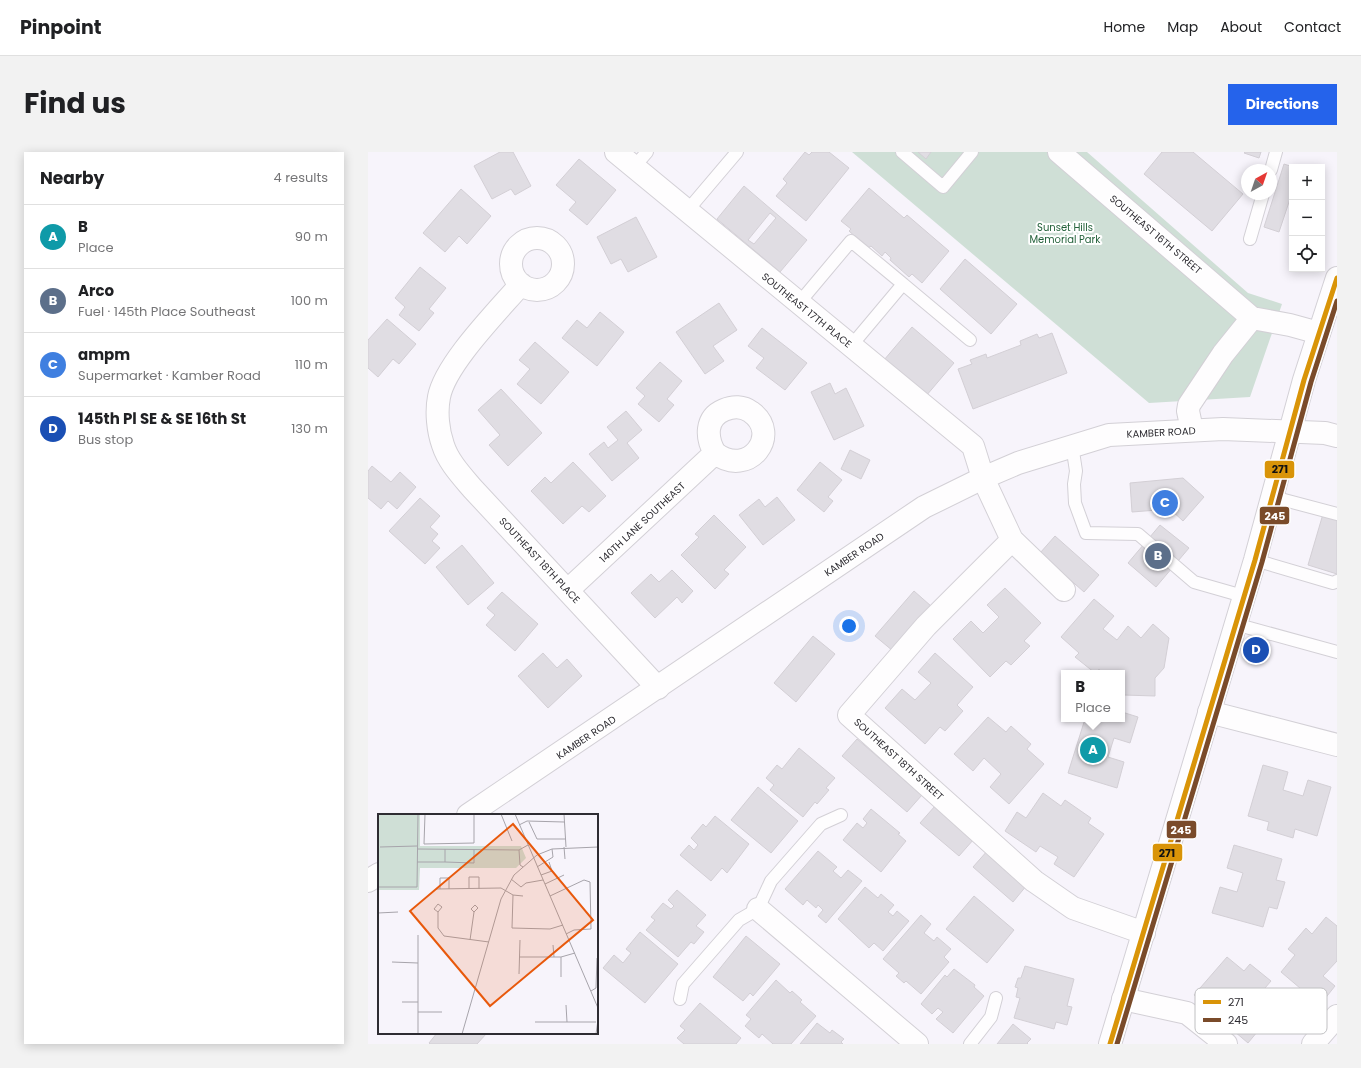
<!DOCTYPE html>
<html lang="en">
<head>
<meta charset="utf-8">
<style>
	body { margin:0; font-family:Poppins,sans-serif; background:#f2f2f2; color:#202124 }
	.controls { position:absolute; right:12px; top:12px; display:grid; overflow:hidden; border-radius:0px; box-shadow:0 2px 10px #0003 }
	.controls button { width:36px; height:36px; display:grid; place-items:center; padding:0; border:0; border-bottom:1px solid #e0e0e0; background:#fff; color:#202124; font:20px sans-serif }
	.compass { position:absolute; left:873px; top:12px; width:36px; height:36px; border-radius:50%; background:#fff; box-shadow:0 2px 10px #0003; rotate:40deg }
	.you { position:absolute; left:481px; top:474px; width:14px; height:14px; margin:-10px; border:3px solid #fff; border-radius:50%; background:#1a73e8; box-shadow:0 0 0 6px #1a73e833 }
	.badge { display:grid; place-items:center; width:26px; height:26px; border-radius:50%; background:#2563eb; color:#fff; font-size:13px; font-weight:700 }
	.pin { position:absolute; translate:-50% -50%; border:2px solid #fff; box-shadow:0 1px 4px #0006 }
	.popup { position:absolute; left:693px; top:518px; width:64px; height:52px; box-sizing:border-box; display:grid; place-content:center; border-radius:0px; background:#fff; filter:drop-shadow(0 1px 3px #0005); font-size:13px; white-space:nowrap; color:#757577 }
	.popup b { font-size:15px; color:#202124 }
	.popup::after { content:''; position:absolute; left:50%; top:100%; margin-left:-8px; border:8px solid transparent; border-top-color:#fff }
	.list { margin:0; padding:0; list-style:none }
	h2 { display:flex; justify-content:space-between; align-items:center; height:52px; margin:0; padding:0 16px; font-size:17px }
	h2 small { font-size:13px; font-weight:400; color:#757577 }
	.list li { display:grid; grid-template-columns:26px 1fr auto; gap:12px; align-items:center; box-sizing:border-box; height:64px; padding:0 16px; border-top:1px solid #e0e0e0 }
	.list b { display:block; font-size:15px; white-space:nowrap }
	.list p { margin:0; font-size:13px; white-space:nowrap; color:#757577 }
	.list em { font-size:13px; font-style:normal; color:#757577 }
	.icon { flex:none; width:22px; height:22px; fill:none; stroke:currentColor; stroke-width:2; stroke-linecap:round; stroke-linejoin:round }
	.map { position:relative; flex:none; width:969px; height:892px; overflow:hidden; border-radius:0px }
	header { display:flex; align-items:center; gap:24px; box-sizing:border-box; height:56px; padding:0 20px; background:#fff; border-bottom:1px solid #e0e0e0 }
	header strong { font-size:19px }
	nav { display:flex; gap:22px; margin-inline-start:auto; font-size:14px }
	.intro { display:flex; align-items:center; justify-content:space-between; box-sizing:border-box; height:96px; padding:0 24px }
	h1 { margin:0; font-size:28px }
	.button { padding:10px 18px; border-radius:0px; background:#2563eb; color:#fff; font-size:14px; font-weight:700 }
	main { display:flex; gap:24px; padding:0 24px }
	aside { flex:1; background:#fff; border-radius:0px; box-shadow:0 2px 10px #0003 }
	.map>svg:first-child { display:block }
</style>
</head>
<body>
<header>
<strong>Pinpoint</strong>
<nav><a>Home</a><a>Map</a><a>About</a><a>Contact</a></nav>
</header>
<div class="intro"><h1>Find us</h1><a class="button">Directions</a></div>
<main>
<aside>
<h2>Nearby<small>4 results</small></h2>
<ul class="list">
<li><span class="badge" style="background:#0f9aa8">A</span><div><b>B</b><p>Place</p></div><em>90 m</em></li>
<li><span class="badge" style="background:#5c6f8a">B</span><div><b>Arco</b><p>Fuel · 145th Place Southeast</p></div><em>100 m</em></li>
<li><span class="badge" style="background:#3f7fe0">C</span><div><b>ampm</b><p>Supermarket · Kamber Road</p></div><em>110 m</em></li>
<li><span class="badge" style="background:#1a4fb4">D</span><div><b>145th Pl SE &amp; SE 16th St</b><p>Bus stop</p></div><em>130 m</em></li>
</ul>
</aside>
<div class="map">
<svg width="969" height="892" viewBox="0 0 969 892">
	<rect width="100%" height="100%" fill="#f7f4fb"/>
	<path fill="#cfdfd6" d="M484 0H719L880 141 914 152 882 245 781 251Z"/>
	<path fill="#e0dde3" stroke="#d3cfd5" fill-rule="evenodd" d="M132 0H145L163 34 147 43 143 37 124 47 106 14Z
		M437 0 441 3 444 0H461L481 16 438 69 408 44 419 31 415 27Z
		M550 0H563L558 7Z
		M794 0H825L875 42 844 79 776 22Z
		M877 0H893L891 6 876 1Z
		M211 7 248 38 219 73 201 58 208 50 188 33Z
		M916 12 925 15 924 41 911 80 896 75Z
		M376 34 439 88 412 120 349 67ZM402 61 408 66 386 92 380 88Z
		M501 36 536 66 539 63 581 99 554 131 544 122 541 125 522 108 523 106 517 100 514 104 503 94 500 96 481 79 483 77 473 69Z
		M93 37 123 64 99 92 91 84 77 100 55 81Z
		M268 65 289 105 260 120 253 107 243 112 229 85Z
		M597 107 649 152 623 182 572 137Z
		M52 115 78 136 61 157 66 161 51 179 31 163 37 155 27 146Z
		M351 151 369 178 345 194 356 209 337 222 308 180Z
		M232 160 256 180 229 214 194 186 209 168 219 176Z
		M19 167 48 192 31 212 25 207 10 225 0 216V188Z
		M544 175 586 211 558 244 516 208Z
		M394 176 439 211 417 238 388 216 396 206 380 194Z
		M684 181 699 221 605 257 590 217 604 212 602 208 618 202 619 206 653 193 652 189 669 182 671 186Z
		M167 190 201 220 173 252 149 232 162 217 151 208Z
		M292 210 314 229 299 247 306 253 291 270 270 252 277 244 268 236Z
		M462 231 467 242 478 236 496 274 466 288 443 240Z
		M133 237 174 281 140 314 121 293 132 283 110 258Z
		M258 259 274 278 259 291 271 306 244 329 221 302 236 290 240 296 250 288 239 275Z
		M482 298 502 308 493 327 473 317Z
		M205 310 238 344 221 360 214 354 195 372 163 339 177 325 183 331Z
		M452 310 474 328 460 345 465 349 456 360 429 338Z
		M4 314 23 330 32 320 48 335 29 357 20 349 13 357 0 346V319Z
		M815 326 836 345 815 369 802 357 764 360 762 331Z
		M409 345 427 368 395 393 371 363 391 347 397 355Z
		M52 346 72 364 62 375 70 382 64 389 72 396 57 412 21 379Z
		M955 362 969 366V422L940 413Z
		M346 363 378 395 356 418 361 422 347 437 313 403 331 385 327 382Z
		M792 373 821 396 788 435 760 411Z
		M687 384 731 423 716 440 672 401Z
		M94 393 126 431 100 453 68 415Z
		M304 418 325 439 314 451 309 445 287 466 263 441 283 422 291 430Z
		M637 436 673 471 656 489 662 494 643 513 638 509 622 525 585 487 603 469 615 481 631 465 619 453Z
		M546 439 563 454 525 499 507 484Z
		M134 440 170 472 147 499 118 473 127 463 119 456Z
		M726 447 746 464 735 477 749 488 760 474 773 486 785 472 801 486 796 516 787 526V544L756 543 754 541V521H735L731 517 727 521 707 505 711 501 693 485Z
		M445 484 467 502 428 550 406 531Z
		M175 501 189 516 199 507 214 524 180 556 150 524Z
		M567 501 605 535 589 553 595 559 577 579 572 575 557 592 517 556 534 537 547 548 563 531 550 520Z
		M754 560 770 565 762 591 746 586 740 605 756 610 749 636 700 621 717 567H754Z
		M620 565 638 580 643 574 663 592 659 597 676 612 641 652 622 635 633 622 616 606 605 619 586 602Z
		M489 587 554 643 539 660 474 604Z
		M431 596 467 626 458 636 461 638 449 652 447 650 435 665 402 638 406 633 398 626 409 613 414 617Z
		M895 613 920 620 915 638 935 644 940 628 963 635 949 684 927 677 925 686 899 678 901 670 880 664Z
		M390 635 430 669 403 701 363 668Z
		M675 641 693 654 697 648 723 666 720 671 736 682 706 725 686 712 690 705 672 694 668 700 637 679 649 660 658 666Z
		M567 654 606 687 591 704 552 671Z
		M503 657 532 681 530 682 538 689 513 720 475 688 489 671 495 676 499 671 495 667Z
		M347 664 381 692 359 721 354 716 343 729 312 703 321 693 326 698 330 693 323 686 335 672 338 675Z
		M866 693 914 707 908 728 917 730 909 757 901 755 895 775 844 761 852 735 869 740 875 721 859 716Z
		M620 698 659 733 645 750 605 715Z
		M450 699 469 715 465 719 473 726 480 718 494 729 458 771 450 764 455 758 450 753 448 756 439 748 435 753 417 737Z
		M497 735 510 746 513 742 526 753 520 760 525 764 529 759 541 769 515 799 506 791 501 796 470 767Z
		M309 738 338 763 328 774 336 780 326 792 323 790 310 805 278 778 287 768 283 765 295 751 303 757 306 754 300 748Z
		M606 744 646 778 619 811 578 777Z
		M553 763 563 772 556 781 566 789 569 785 583 797 576 805 581 810 553 842 538 829 536 831 528 824 531 821 515 807Z
		M958 765 969 774V809L955 824 967 834 952 853 913 820 927 803 920 797 938 776 944 782Z
		M272 780 310 812 277 851 235 816 246 803 255 811 263 801 258 797Z
		M378 784 412 812 385 844 382 841 375 849 345 825Z
		M859 805 876 819 882 812 903 829 897 836 914 850 880 891 860 874 872 860 856 846 845 859 826 843Z
		M657 814 706 827 699 854 704 855 699 873 688 870 686 877 646 866 652 846 648 845 650 836 647 835 650 826H653Z
		M586 817 607 833 606 835 616 844 585 881 568 867 575 860 570 856 564 862 553 852 577 823 579 825Z
		M408 828 422 841 424 839 434 848 432 850 448 864 423 892H405L394 882 391 886 377 874 383 867 378 863Z
		M332 851 373 886 368 892H316L309 886 317 878 312 874Z
		M449 871 462 881 464 878 476 887 473 890 475 892H432Z
		M645 872 663 887 659 891 660 892H629Z
		M69 881H119L109 892H62L61 891Z"/>
	<g fill="none" stroke-linecap="round" stroke-linejoin="round">
		<g stroke="#d3d0d6" stroke-width="14">
			<path id="lane" d="M534 0 575 35 604 0
				M266 15 279 0
				M903 18 908 0
				M319 59 369 0
				M882 87 895 42
				M535 132 602 188
				M431 151 483 89 535 132 483 194
				M704 293 708 319 706 332 707 351 718 381 770 382 826 430 875 444
				M905 345 969 362
				M887 408 965 431 969 429
				M867 472 969 500
				M312 847 315 832 371 768 390 757 403 729 453 672 473 663
				M602 892 623 865 628 846"/>
		</g>
		<g stroke="#d3d0d6" stroke-width="24">
			<path id="street" d="M248 0 605 294 615 326 644 388
				M691 0 884 166
				M143 112a26 26 0 1 1 52 0a26 26 0 1 1-52 0Z
				M153 132C130 159 77 212 71 245 68 260 70 279 75 293 80 309 93 323 104 336L290 536
				M824 278 820 259 821 253 855 202 884 166 922 173 951 181
				M200 438 347 301C381 327 414 282 383 260 375 254 365 254 356 258 337 266 338 286 347 301
				M696 438 644 388 558 474 481 563 666 729 705 756 776 781
				M841 560 969 593
				M390 757 549 892
				M755 847 819 861 858 892
				M945 892 969 864"/>
		</g>
		<g stroke="#d3d0d6" stroke-width="24">
			<path id="secondary" d="M100 663 556 355 615 326 650 311 741 283 855 277 957 281 969 284
				M0 729 11 722
				M742 892 887 408 936 228 969 126"/>
		</g>
		<use href="#lane" stroke="#fefdfe" stroke-width="12"/>
		<use href="#street" stroke="#fefdfe" stroke-width="22"/>
		<use href="#secondary" stroke="#fefdfe" stroke-width="22"/>
		<g stroke="#fff" stroke-width="8">
			<path id="bus-1" d="M742 892 887 408 936 228 969 126"/>
		</g>
		<g stroke="#fff" stroke-width="8">
			<path id="bus-2" d="M749 892 894 410 943 230 969 149"/>
		</g>
		<use href="#bus-1" stroke="#d99408" stroke-width="5"/>
		<use href="#bus-2" stroke="#7a4b2a" stroke-width="5"/>
	</g>
	<g text-anchor="middle" stroke-width="4" stroke-linejoin="round" paint-order="stroke">
		<g font-size="10" fill="#24623b" stroke="#fff">
			<text x="697" y="79">Sunset Hills<tspan x="697" dy="12">Memorial Park</tspan></text>
		</g>
		<g font-size="10" fill="#2e2c32" stroke="#fff">
			<text transform="translate(788 82) rotate(40)" y="4">SOUTHEAST 16TH STREET</text>
			<text transform="translate(439 158) rotate(39)" y="4">SOUTHEAST 17TH PLACE</text>
			<text transform="translate(793 280) rotate(-3)" y="4">KAMBER ROAD</text>
			<text transform="translate(274 370) rotate(-43)" y="4">140TH LANE SOUTHEAST</text>
			<text transform="translate(486 402) rotate(-34)" y="4">KAMBER ROAD</text>
			<text transform="translate(172 408) rotate(47)" y="4">SOUTHEAST 18TH PLACE</text>
			<text transform="translate(218 585) rotate(-34)" y="4">KAMBER ROAD</text>
			<text transform="translate(531 607) rotate(42)" y="4">SOUTHEAST 18TH STREET</text>
		</g>
	</g>
	<g transform="translate(10 662)">
		<rect width="220" height="220" fill="#f7f4fb"/>
		<path d="M0 0H42V32H143L148 44 138 54H42L41 76H0Z" fill="#cfdfd6"/>
		<path fill="none" stroke="#a7a4ab" stroke-width="1" d="M47 0 46 30 96 29V0M123 0 134 27M137 0 220 194M186 0 188 33M151 8 159 25H188M141 11 149 7 186 8M2 33 39 32M186 33 187 45M39 35 141 36M39 48H67V35M67 48 96 49V35M145 53 142 51 141 36 150 31M159 53 175 43 174 35M163 61 174 57 171 48M133 65 143 73 148 69 165 66M167 70 186 61M0 73H39L40 0M58 75 123 74 135 81M62 75V64H71V75M91 75V63H101V75M145 82 135 81 134 114 172 115 185 111M172 82 206 66 212 68 213 115 196 116 188 120M60 98 56 95 60 90 64 93 60 98V114L66 122 111 128M0 99 20 98M92 126 96 98 100 94 97 91 93 95 96 98M175 131 176 143M141 143H183L197 139M14 148 40 149M141 160 142 126M183 163V143M213 177 218 174 219 144M24 188H40M188 191 189 208M40 198H64M157 208H218M40 220V121M84 220 123 85 136 61 159 41 174 35 220 33M218 220 220 206"/>
		<path fill="#e8590c" fill-opacity="0.15" stroke="#e8590c" stroke-width="2" d="M135 10 215 106 112 192 32 97Z"/>
		<rect width="220" height="220" fill="none" stroke="#2e2c32" stroke-width="2"/>
	</g>
	<rect x="827" y="836" width="132" height="46" rx="6" fill="#fff" stroke="#c0c0c2" stroke-width="1"/>
	<rect x="835" y="848" width="18" height="4" fill="#d99408"/>
	<rect x="835" y="866" width="18" height="4" fill="#7a4b2a"/>
	<g font-size="11" fill="#2e2c32">
		<text x="860" y="854">271</text>
		<text x="860" y="872">245</text>
	</g>
	<g stroke="#fff" stroke-width="1.5">
		<rect x="896" y="308" width="31" height="19" rx="4" fill="#d99408"/>
		<rect x="891" y="354" width="31" height="19" rx="4" fill="#7a4b2a"/>
		<rect x="798" y="668" width="31" height="19" rx="4" fill="#7a4b2a"/>
		<rect x="784" y="691" width="31" height="19" rx="4" fill="#d99408"/>
	</g>
	<g font-size="11" text-anchor="middle" font-weight="bold" fill="#fff">
		<text x="907" y="368">245</text>
		<text x="813" y="682">245</text>
	</g>
	<g font-size="11" text-anchor="middle" font-weight="bold" fill="#111">
		<text x="912" y="321">271</text>
		<text x="799" y="705">271</text>
	</g>
</svg>
<div class="controls">
<button>+</button>
<button>−</button>
<button><svg class="icon" aria-label="locate" viewBox="0 0 24 24"><circle cx="12" cy="12" r="6"/><path d="M12 2v4M12 18v4M2 12h4M18 12h4"/></svg></button>
</div>
<svg class="compass" viewBox="-18 -18 36 36"><path d="M0-13l5 13h-10z" fill="#e53935"/><path d="M0 13l5-13h-10z" fill="#757577"/></svg>
<div class="you"></div>
<div class="pin badge" style="left:725px;top:598px;background:#0f9aa8">A</div>
<div class="popup"><b>B</b>Place</div>
<div class="pin badge" style="left:790px;top:404px;background:#5c6f8a">B</div>
<div class="pin badge" style="left:797px;top:351px;background:#3f7fe0">C</div>
<div class="pin badge" style="left:888px;top:498px;background:#1a4fb4">D</div>
</div>
</main>
</body>
</html>
